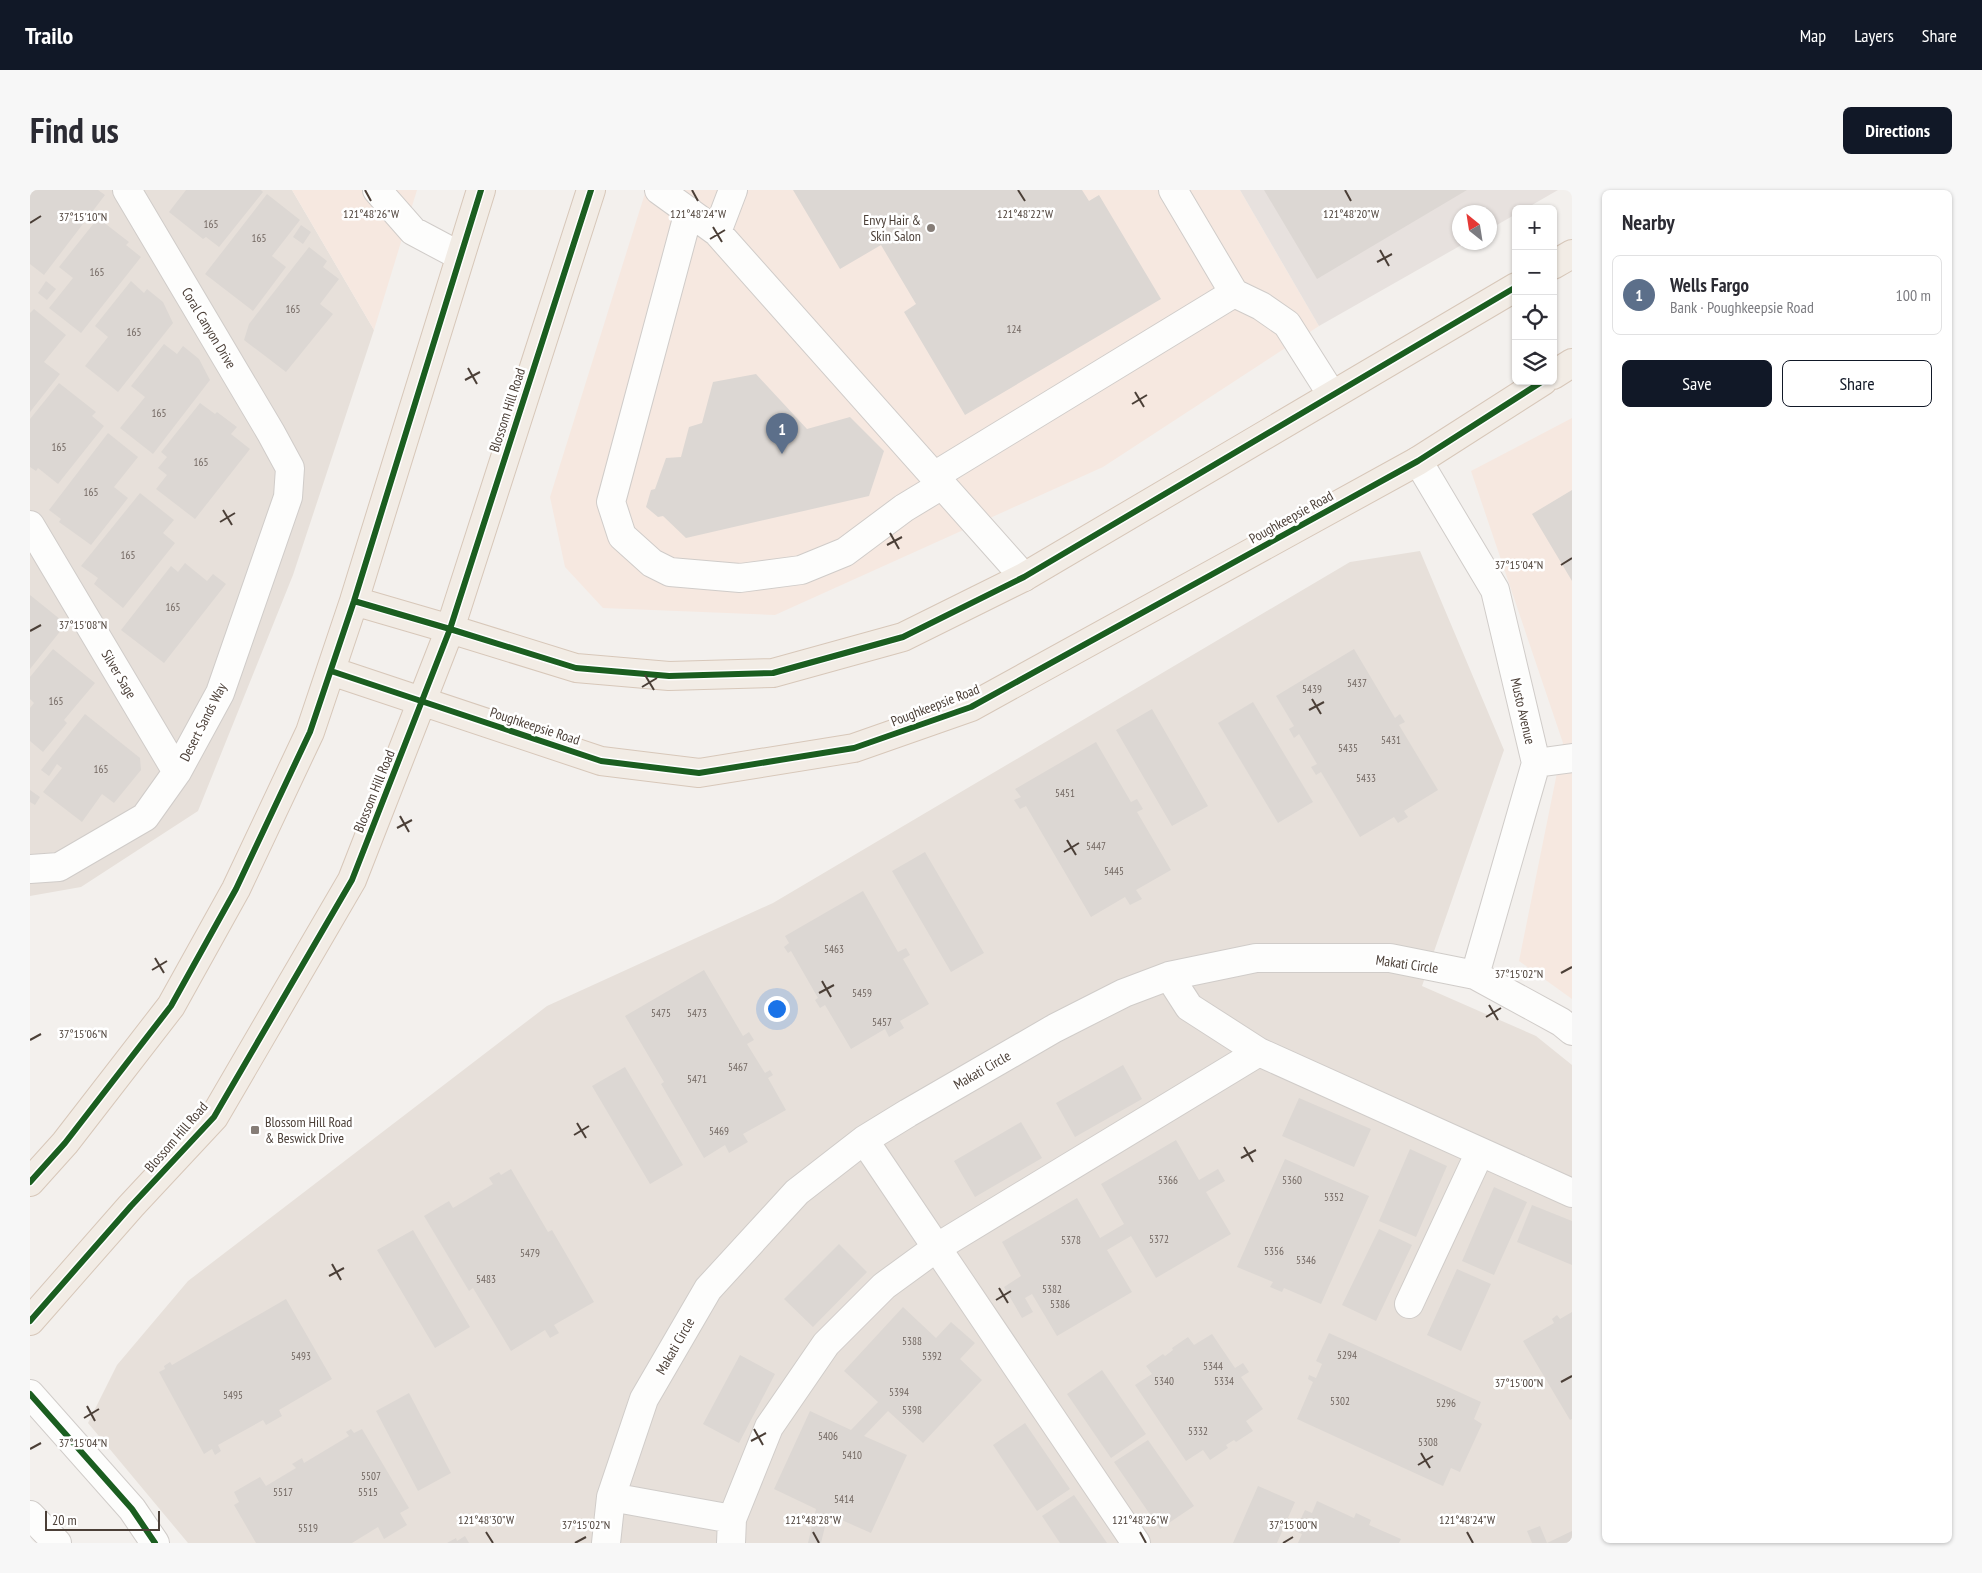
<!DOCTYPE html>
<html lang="en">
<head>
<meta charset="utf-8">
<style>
	body { margin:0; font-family:"PT Sans Narrow",sans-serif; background:#f7f7f7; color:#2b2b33 }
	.controls { position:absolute; right:15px; top:15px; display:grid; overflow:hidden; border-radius:8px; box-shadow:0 1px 4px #0004 }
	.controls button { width:45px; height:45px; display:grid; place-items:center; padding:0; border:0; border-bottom:1px solid #e1e1e2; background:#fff; color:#2b2b33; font:25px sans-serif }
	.compass { position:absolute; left:1422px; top:15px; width:45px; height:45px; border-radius:50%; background:#fff; box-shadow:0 1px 4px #0004; rotate:330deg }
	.scale { position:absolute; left:15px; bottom:12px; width:115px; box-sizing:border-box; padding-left:5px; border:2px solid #4b3f37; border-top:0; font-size:14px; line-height:18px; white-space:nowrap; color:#4b3f37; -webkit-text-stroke:4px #fff; paint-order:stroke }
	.you { position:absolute; left:746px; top:818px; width:18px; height:18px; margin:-12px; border:4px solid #fff; border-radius:50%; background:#1a73e8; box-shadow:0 0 0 8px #1a73e833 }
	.badge { display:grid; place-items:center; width:32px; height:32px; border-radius:50%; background:#111827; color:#fff; font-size:16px; font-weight:700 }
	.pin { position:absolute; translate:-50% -41px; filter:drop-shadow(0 1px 2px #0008) }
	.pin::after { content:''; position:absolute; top:26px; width:18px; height:15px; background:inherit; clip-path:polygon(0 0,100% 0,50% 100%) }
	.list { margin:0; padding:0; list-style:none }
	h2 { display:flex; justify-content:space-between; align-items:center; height:65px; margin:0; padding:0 20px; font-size:21px }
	h2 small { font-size:16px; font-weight:400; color:#7c7c81 }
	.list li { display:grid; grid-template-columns:32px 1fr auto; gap:15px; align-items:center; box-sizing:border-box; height:80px; margin:0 10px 10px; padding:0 10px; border:1px solid #e1e1e2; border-radius:8px }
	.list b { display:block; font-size:19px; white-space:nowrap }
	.list p { margin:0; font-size:16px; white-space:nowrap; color:#7c7c81 }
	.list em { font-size:16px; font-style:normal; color:#7c7c81 }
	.actions { display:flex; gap:10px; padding:15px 20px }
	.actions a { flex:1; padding:11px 0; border:1px solid #111827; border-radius:8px; text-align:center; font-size:18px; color:#111827 }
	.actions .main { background:#111827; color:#fff }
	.icon { flex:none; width:28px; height:28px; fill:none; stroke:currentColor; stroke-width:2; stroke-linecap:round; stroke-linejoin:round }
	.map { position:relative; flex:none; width:1542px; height:1353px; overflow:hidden; border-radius:8px }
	header { display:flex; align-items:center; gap:30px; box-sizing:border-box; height:70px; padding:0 25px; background:#111827; color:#fff }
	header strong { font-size:24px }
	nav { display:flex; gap:28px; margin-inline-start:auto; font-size:18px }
	.intro { display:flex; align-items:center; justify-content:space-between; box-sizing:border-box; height:120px; padding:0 30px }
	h1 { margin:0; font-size:35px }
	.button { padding:12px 22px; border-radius:8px; background:#111827; color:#fff; font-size:18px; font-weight:700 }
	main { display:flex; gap:30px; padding:0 30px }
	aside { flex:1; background:#fff; border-radius:8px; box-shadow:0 1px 4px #0004 }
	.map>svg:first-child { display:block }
</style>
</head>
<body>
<header>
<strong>Trailo</strong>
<nav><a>Map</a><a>Layers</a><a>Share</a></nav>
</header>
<div class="intro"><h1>Find us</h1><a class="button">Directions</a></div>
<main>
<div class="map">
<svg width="1542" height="1353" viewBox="0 0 1542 1353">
	<rect width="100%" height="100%" fill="#f3f0ed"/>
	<path fill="#e7e0da" d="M0 0H262L344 140 263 385 168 621 51 697 0 706Z
		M1390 361 1474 560 1392 796 1506 846 1542 875V1353H158L58 1233 87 1175 158 1091 517 816 743 713 1320 372Z"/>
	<path fill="#f6e8e0" d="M262 0H387L344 140Z
		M616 0H1210L1289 136 1073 277 745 425 573 418 535 377 520 307Z
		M1542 228V809L1489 771 1533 553 1441 281Z"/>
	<path fill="#e7e1de" d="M1210 0H1528L1495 19H1486V24L1460 39V22H1430V52L1435 53 1289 136Z"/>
	<path fill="#dcd7d3" d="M4 0H68L75 5 14 85 0 74V5Z
		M156 0H231L233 2 189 57 176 47 173 49 139 22Z
		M763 0H1052L1059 11 1069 5 1131 109 935 225 874 122 886 114 851 55 810 79Z
		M1234 0H1437L1287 89Z
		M237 4 270 30 242 66 256 77 223 121 175 84Z
		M68 28 99 52 96 55 111 67 51 143 19 118 43 88 29 77Z
		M271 35 281 42 273 54 263 47Z
		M279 57 297 71 293 77 309 89 290 114 303 124 256 182 214 150 219 134Z
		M16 91 26 99 17 110 8 103Z
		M101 91 114 103 117 99 133 112 143 133 88 202 55 176 78 147 65 136Z
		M4 119 36 145 14 172 30 184 0 222V123Z
		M134 154 147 164 153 156 169 169 180 190 123 264 90 238 115 207 101 196Z
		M726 184 777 239 820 227 854 261 839 306 656 348 633 326 628 327 616 317 621 300 625 299 636 268 651 267 659 237 672 233 683 192Z
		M29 193 66 222 62 226 74 236 28 294 8 278 6 281 0 277V229Z
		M170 213 185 224 187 222 207 237 201 244 220 259 165 329 126 299 137 285 128 278 137 267 131 262Z
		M78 243 108 267 84 297 98 308 61 355 29 332 31 329 19 320Z
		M1542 300V391L1502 324Z
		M110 303 144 330 133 343 145 353 93 418 64 394 68 388 51 376Z
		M155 373 177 391 183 384 196 394 134 473 91 440 141 376 148 382Z
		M0 405 36 434 0 479Z
		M23 459 65 493 34 530 37 533 13 562 0 551V518L4 513 0 509V487Z
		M1324 459 1365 528 1370 524 1375 532 1369 535 1408 600 1374 621 1378 627 1368 633 1364 627 1330 647 1291 582 1286 585 1281 577 1287 574 1269 544 1264 548 1259 539 1264 536 1246 506Z
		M1223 512 1283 612 1248 633 1188 533Z
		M1122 519 1178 616 1142 636 1086 540Z
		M55 524 110 568 111 580 84 613 72 604 52 632 13 602 32 578 27 574 19 586 11 580Z
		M1066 552 1101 612 1107 609 1113 619 1107 622 1141 680 1106 700 1112 709 1100 715 1095 707 1061 727 996 616 990 619 984 610 991 607 985 599Z
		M0 600 10 607 5 615 0 612Z
		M895 662 954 763 921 782 862 681Z
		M833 701 868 762 876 758 880 765 873 769 899 814 870 831 874 838 859 847 855 839 821 859 795 815 790 818 785 810 788 808 761 761 758 763 754 757 759 753 755 746Z
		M674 780 713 846 719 842 724 850 717 854 735 883 740 880 743 885 738 888 756 920 713 944 718 952 699 963 695 955 674 968 631 894 634 892 595 826Z
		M1093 875 1112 909 1045 947 1026 913Z
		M595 877 653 975 620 994 562 896Z
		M1269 908 1341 939 1324 977 1252 946Z
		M991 932 1012 968 945 1007 924 971Z
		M1146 950 1169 990 1188 979 1195 991 1176 1002 1201 1044 1126 1088 1101 1046 1077 1060 1102 1102 1027 1146 1002 1104 995 1108 1003 1122 992 1128 974 1097 991 1086 972 1052 1047 1008 1070 1048 1094 1034 1071 994Z
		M1380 959 1417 976 1386 1047 1349 1031Z
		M1255 969 1339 1006 1291 1114 1254 1098 1252 1102 1240 1097 1243 1092 1207 1077Z
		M481 979 518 1042 522 1040 564 1112 524 1135 529 1143 520 1148 515 1140 481 1161 443 1098 439 1101 394 1026 419 1011 423 1018 463 994 459 988 469 982 471 985Z
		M1464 997 1497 1012 1464 1085 1432 1071Z
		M1502 1015 1542 1031V1075L1487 1052Z
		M1349 1039 1382 1055 1346 1131 1312 1115Z
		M383 1040 440 1137 405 1158 347 1060Z
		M809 1054 837 1082 783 1137 754 1109Z
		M1427 1079 1461 1094 1431 1161 1397 1145Z
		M256 1109 302 1189 249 1220 252 1226 236 1235 233 1230 188 1255 191 1261 185 1265 182 1259 174 1264 129 1182 135 1179 134 1176 140 1172 142 1175Z
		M873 1117 906 1148 921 1132 945 1153 930 1169 952 1190 893 1253 858 1221 834 1246 877 1265 841 1343 798 1324 791 1353H778L786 1319 744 1299 780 1221 821 1240 848 1212 814 1181Z
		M1542 1122V1229L1540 1230 1493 1151 1524 1133 1522 1129 1527 1125 1530 1129Z
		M1299 1143 1451 1212 1444 1229 1452 1234 1430 1282 1421 1278 1413 1296 1267 1229 1283 1192 1278 1189 1279 1185 1286 1188 1292 1174 1286 1171Z
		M1182 1144 1205 1178 1213 1173 1219 1182 1211 1187 1233 1219 1216 1231 1223 1241 1206 1252 1204 1250 1196 1255 1198 1258 1180 1270 1173 1260 1156 1271 1105 1195 1122 1184 1116 1176 1133 1164 1135 1166 1143 1160 1142 1158 1158 1147 1164 1155Z
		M710 1165 745 1184 709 1253 673 1234Z
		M1072 1180 1116 1244 1081 1268 1037 1204Z
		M379 1203 421 1283 388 1301 346 1221Z
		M995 1233 1040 1299 1007 1321 963 1255Z
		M321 1239 324 1243 332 1239 379 1318 370 1323 377 1335 354 1349 348 1337 322 1353H226L204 1315 209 1312 204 1302 230 1287 236 1296 266 1278 262 1274 272 1268 274 1273 319 1246 316 1242Z
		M1118 1250 1164 1316 1130 1339 1084 1272Z
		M1228 1296 1265 1312 1247 1353H1203Z
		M1044 1305 1077 1353H1030L1012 1326Z
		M1287 1311 1324 1328 1326 1323 1341 1330 1339 1335 1371 1349 1369 1353H1268L1272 1344 1265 1341 1275 1320 1282 1323Z
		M1510 1336 1517 1353 1542 1341V1353H1502L1497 1341Z
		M435 1346 439 1353H417L426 1348 427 1351Z"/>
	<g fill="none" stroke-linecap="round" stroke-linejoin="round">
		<g stroke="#d0ccc9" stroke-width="30">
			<path id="minor" d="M347 0 383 41 430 66
				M629 0 687 42 994 387
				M1143 0 1204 103 1231 116 1257 134 1302 205
				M659 21 581 312 592 346 622 373 640 382 710 388 771 380 815 362 874 318 912 295
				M687 42 703 0
				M1388 271 1465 400 1506 573 1445 785
				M904 286 1204 103
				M0 335 147 582
				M1506 573 1542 568
				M0 679 29 677 115 627 147 582 190 503 258 307 260 278 241 243 97 0
				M1139 786 1159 817 1229 862 1542 1003
				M834 950 1106 1353
				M1379 1114 1450 962
				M0 1204 102 1319 125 1353
				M581 1307 702 1329
				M0 1325 27 1353
				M576 1353 581 1307 614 1209 678 1099 767 1002 834 950 878 923 1025 838 1094 803 1139 786 1226 768H1360L1445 785 1531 832 1542 841
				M701 1353 702 1329 739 1237 796 1154 854 1096 906 1058 1229 862"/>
		</g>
		<g stroke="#d7c7b9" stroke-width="30">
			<path id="major" d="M1523 75 1542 64
				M1523 185 1542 173
				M324 411 420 439 546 478 639 486 743 483 873 447 994 387 1486 97
				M301 481 571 571 669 583 824 558 941 517 1388 271 1513 191
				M0 992 35 953 141 816 206 699 280 542 324 411 451 0
				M0 1131 101 1016 184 927 322 690 420 439 561 0"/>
		</g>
		<use href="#minor" stroke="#fdfdfc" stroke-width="28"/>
		<use href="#major" stroke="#f2ece5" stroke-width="28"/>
		<g stroke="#fff" stroke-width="9">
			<path id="cycleway" d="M324 411 420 439 546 478 639 486 743 483 873 447 994 387 1486 97
				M301 481 571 571 669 583 824 558 941 517 1388 271 1513 191
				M0 992 35 953 141 816 206 699 280 542 324 411 451 0
				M0 1131 101 1016 184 927 322 690 420 439 561 0
				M0 1204 102 1319 125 1353"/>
		</g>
		<use href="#cycleway" stroke="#1b5e20" stroke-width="6"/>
	</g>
	<path fill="none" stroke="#4b3f37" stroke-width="2" d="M335 0 341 11M662 0 668 11M988 0 995 11M1315 0 1321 11M0 33 11 26M683 37 692 52M680 49 695 40M1350 60 1359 76M1347 72 1362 64M438 178 447 194M435 190 450 182M1105 202 1114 217M1102 214 1117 205M193 320 202 335M190 332 205 323M860 343 869 359M857 355 872 347M1531 375 1542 368M0 441 11 435M615 485 624 500M612 497 627 488M1282 509 1291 524M1279 520 1294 512M370 626 379 642M367 638 382 630M1037 650 1046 665M1034 662 1049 653M125 768 134 783M122 780 137 771M1531 783 1542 777M792 791 801 807M789 803 804 795M1459 815 1468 830M1456 827 1471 818M0 850 11 844M547 933 556 948M544 945 559 936M1214 957 1223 972M1211 968 1226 960M302 1074 311 1090M299 1086 314 1078M969 1098 978 1113M966 1110 981 1101M1531 1192 1542 1186M57 1216 65 1231M54 1228 69 1219M724 1239 733 1255M721 1251 736 1243M0 1259 11 1253M1391 1263 1400 1278M1388 1275 1403 1266M456 1342 463 1353M783 1342 789 1353M1110 1342 1116 1353M1437 1342 1443 1353M545 1353 556 1347M1253 1353 1263 1347"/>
	<g fill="#867d77" stroke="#fff" stroke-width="2">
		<circle cx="901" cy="38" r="5"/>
		<rect x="220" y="935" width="10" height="10" rx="2.5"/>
	</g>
	<g text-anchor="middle" stroke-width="5" stroke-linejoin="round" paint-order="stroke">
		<g font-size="11" fill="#716660">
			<text x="181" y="38">165</text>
			<text x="229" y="52">165</text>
			<text x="67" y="86">165</text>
			<text x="263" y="123">165</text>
			<text x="984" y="143">124</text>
			<text x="104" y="146">165</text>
			<text x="129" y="227">165</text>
			<text x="29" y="261">165</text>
			<text x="171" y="276">165</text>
			<text x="61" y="306">165</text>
			<text x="98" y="369">165</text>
			<text x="143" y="421">165</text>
			<text x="1327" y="497">5437</text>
			<text x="1282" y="503">5439</text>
			<text x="26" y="515">165</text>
			<text x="1361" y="554">5431</text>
			<text x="1318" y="562">5435</text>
			<text x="71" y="583">165</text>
			<text x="1336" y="592">5433</text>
			<text x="1035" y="607">5451</text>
			<text x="1066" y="660">5447</text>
			<text x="1084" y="685">5445</text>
			<text x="804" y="763">5463</text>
			<text x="832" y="807">5459</text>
			<text x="631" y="827">5475</text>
			<text x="667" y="827">5473</text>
			<text x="852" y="836">5457</text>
			<text x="708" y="881">5467</text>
			<text x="667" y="893">5471</text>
			<text x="689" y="945">5469</text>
			<text x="1138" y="994">5366</text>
			<text x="1262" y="994">5360</text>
			<text x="1304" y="1011">5352</text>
			<text x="1129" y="1053">5372</text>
			<text x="1041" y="1054">5378</text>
			<text x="1244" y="1065">5356</text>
			<text x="500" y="1067">5479</text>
			<text x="1276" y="1074">5346</text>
			<text x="456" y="1093">5483</text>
			<text x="1022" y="1103">5382</text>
			<text x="1030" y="1118">5386</text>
			<text x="882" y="1155">5388</text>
			<text x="1317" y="1169">5294</text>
			<text x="271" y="1170">5493</text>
			<text x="902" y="1170">5392</text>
			<text x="1183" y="1180">5344</text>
			<text x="1134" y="1195">5340</text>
			<text x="1194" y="1195">5334</text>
			<text x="869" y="1206">5394</text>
			<text x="203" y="1209">5495</text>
			<text x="1310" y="1215">5302</text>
			<text x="1416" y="1217">5296</text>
			<text x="882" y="1224">5398</text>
			<text x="1168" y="1245">5332</text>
			<text x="798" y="1250">5406</text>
			<text x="1398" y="1256">5308</text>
			<text x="822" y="1269">5410</text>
			<text x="341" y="1290">5507</text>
			<text x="253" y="1306">5517</text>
			<text x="338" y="1306">5515</text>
			<text x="814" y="1313">5414</text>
			<text x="278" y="1342">5519</text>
		</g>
		<g font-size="14" fill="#4b3f37" stroke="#fff" text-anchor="end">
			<text x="891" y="35">Envy Hair &amp;<tspan x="891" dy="16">Skin Salon</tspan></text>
			<text x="235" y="937" text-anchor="start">Blossom Hill Road<tspan x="235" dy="16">&amp; Beswick Drive</tspan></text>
		</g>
		<g font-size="14" fill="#4b3f37" stroke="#fff">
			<text transform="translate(179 138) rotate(59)" y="5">Coral Canyon Drive</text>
			<text transform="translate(477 220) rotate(-72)" y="5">Blossom Hill Road</text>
			<text transform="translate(1261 327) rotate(-29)" y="5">Poughkeepsie Road</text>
			<text transform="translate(89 484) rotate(59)" y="5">Silver Sage</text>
			<text transform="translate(905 515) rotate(-21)" y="5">Poughkeepsie Road</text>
			<text transform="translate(1493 521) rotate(77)" y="5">Musto Avenue</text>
			<text transform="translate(173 532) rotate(-63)" y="5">Desert Sands Way</text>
			<text transform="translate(505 536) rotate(18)" y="5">Poughkeepsie Road</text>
			<text transform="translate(344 601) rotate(-68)" y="5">Blossom Hill Road</text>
			<text transform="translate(1377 774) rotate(8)" y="5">Makati Circle</text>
			<text transform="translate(952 880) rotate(-30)" y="5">Makati Circle</text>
			<text transform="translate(146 947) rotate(-49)" y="5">Blossom Hill Road</text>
			<text transform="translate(645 1156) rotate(-60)" y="5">Makati Circle</text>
		</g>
	</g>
	<g font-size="12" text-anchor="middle" fill="#4b3f37" stroke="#fff" stroke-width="5" stroke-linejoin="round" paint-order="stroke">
		<text x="341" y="28">121°48'26"W</text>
		<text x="668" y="28">121°48'24"W</text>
		<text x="995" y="28">121°48'22"W</text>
		<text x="1321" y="28">121°48'20"W</text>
		<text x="53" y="31">37°15'10"N</text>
		<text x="1489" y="379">37°15'04"N</text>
		<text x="53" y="439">37°15'08"N</text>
		<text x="1489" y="788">37°15'02"N</text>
		<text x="53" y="848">37°15'06"N</text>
		<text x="1489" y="1197">37°15'00"N</text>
		<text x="53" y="1257">37°15'04"N</text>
		<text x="456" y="1334">121°48'30"W</text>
		<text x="783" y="1334">121°48'28"W</text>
		<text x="1110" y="1334">121°48'26"W</text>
		<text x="1437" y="1334">121°48'24"W</text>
		<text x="556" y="1339">37°15'02"N</text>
		<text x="1263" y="1339">37°15'00"N</text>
	</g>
</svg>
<div class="controls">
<button>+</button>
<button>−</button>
<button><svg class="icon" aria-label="locate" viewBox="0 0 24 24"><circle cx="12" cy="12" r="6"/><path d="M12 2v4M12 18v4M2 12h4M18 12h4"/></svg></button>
<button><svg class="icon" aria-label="layers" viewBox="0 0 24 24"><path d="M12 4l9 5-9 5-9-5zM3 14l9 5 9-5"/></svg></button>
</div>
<svg class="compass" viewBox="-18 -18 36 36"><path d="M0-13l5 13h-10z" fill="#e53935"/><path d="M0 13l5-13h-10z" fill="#7c7c81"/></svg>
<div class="scale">20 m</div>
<div class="you"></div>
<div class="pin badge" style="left:752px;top:264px;background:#5c6f8a">1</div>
</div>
<aside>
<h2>Nearby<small></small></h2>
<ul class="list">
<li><span class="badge" style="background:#5c6f8a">1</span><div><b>Wells Fargo</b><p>Bank · Poughkeepsie Road</p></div><em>100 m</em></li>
</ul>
<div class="actions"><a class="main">Save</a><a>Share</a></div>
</aside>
</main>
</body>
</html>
